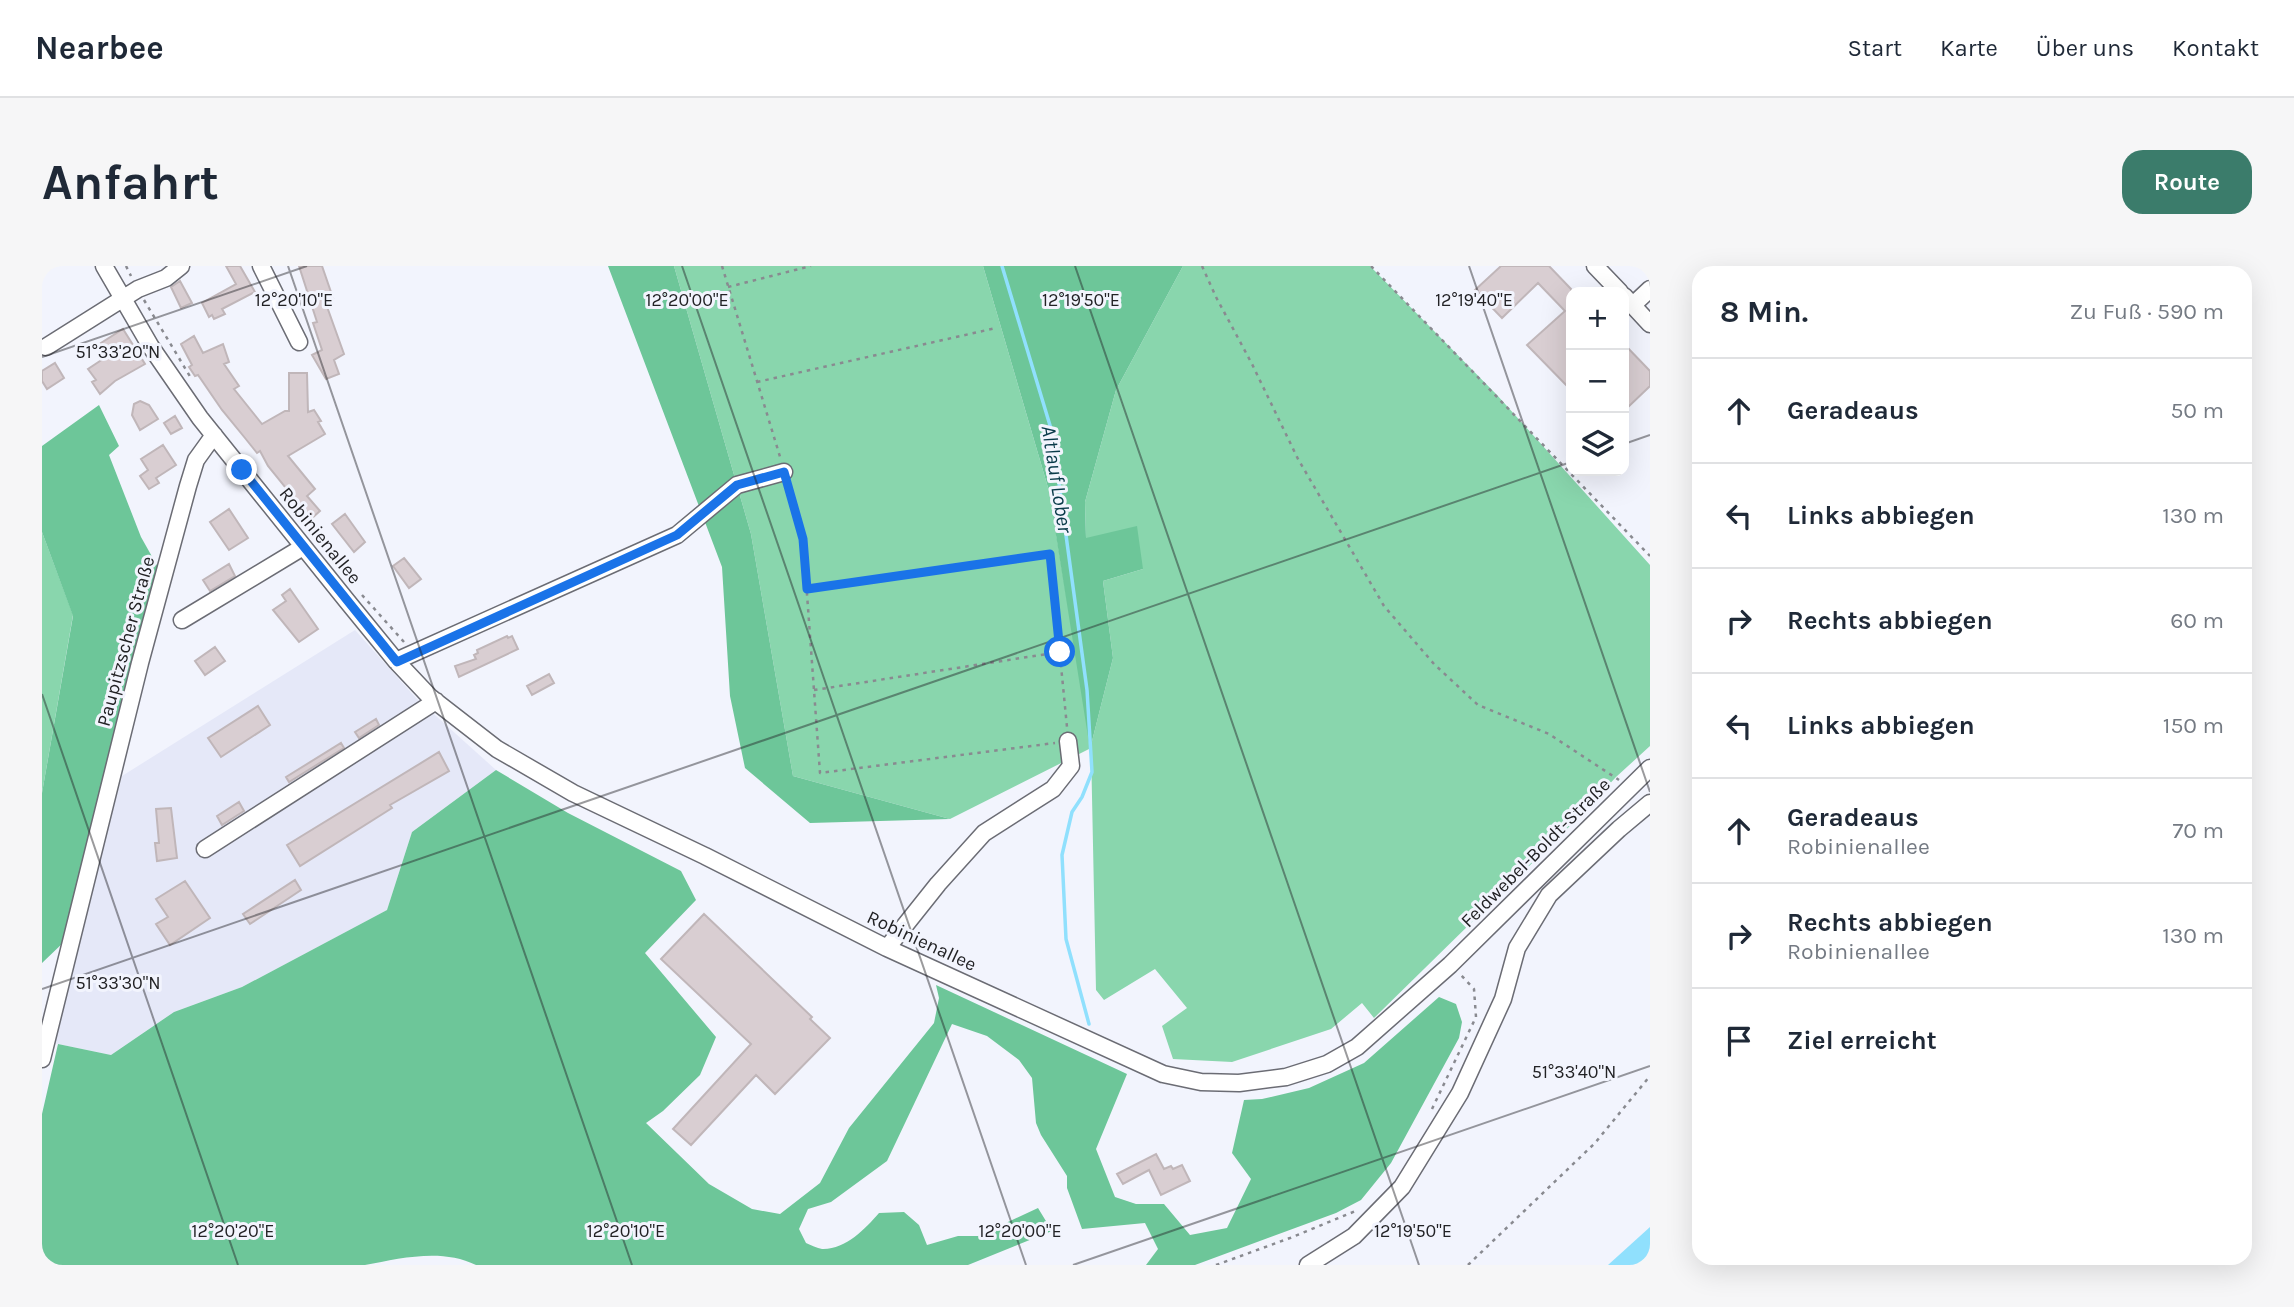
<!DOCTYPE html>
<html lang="de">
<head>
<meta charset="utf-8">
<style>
	body { margin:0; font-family:Karla,sans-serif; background:#f6f6f7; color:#1f2937 }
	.controls { position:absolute; right:21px; top:21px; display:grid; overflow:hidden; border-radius:14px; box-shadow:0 7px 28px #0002 }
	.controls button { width:63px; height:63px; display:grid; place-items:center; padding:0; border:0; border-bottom:2px solid #e0e1e3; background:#fff; color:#1f2937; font:35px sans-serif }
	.stop { position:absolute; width:21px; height:21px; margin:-16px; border:5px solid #1a73e8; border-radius:50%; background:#fff }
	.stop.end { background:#1a73e8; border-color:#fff; box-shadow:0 2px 7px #0008 }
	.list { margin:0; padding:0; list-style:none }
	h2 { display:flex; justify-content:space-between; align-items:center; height:91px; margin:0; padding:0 28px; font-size:30px }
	h2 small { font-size:23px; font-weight:400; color:#747a83 }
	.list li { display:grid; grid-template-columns:46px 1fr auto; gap:21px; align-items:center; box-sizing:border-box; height:105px; padding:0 28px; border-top:2px solid #e0e1e3 }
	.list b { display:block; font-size:26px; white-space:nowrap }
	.list p { margin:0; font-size:23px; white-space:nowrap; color:#747a83 }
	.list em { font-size:23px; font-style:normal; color:#747a83 }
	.icon { flex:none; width:38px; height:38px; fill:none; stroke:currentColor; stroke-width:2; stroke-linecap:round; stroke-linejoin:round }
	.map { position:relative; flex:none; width:1608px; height:999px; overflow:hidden; border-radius:21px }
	header { display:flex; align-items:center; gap:42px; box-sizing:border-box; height:98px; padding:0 35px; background:#fff; border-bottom:2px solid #e0e1e3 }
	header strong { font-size:33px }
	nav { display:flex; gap:38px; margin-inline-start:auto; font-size:24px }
	.intro { display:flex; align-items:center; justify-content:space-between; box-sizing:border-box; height:168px; padding:0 42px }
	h1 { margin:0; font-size:49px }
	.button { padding:18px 32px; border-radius:21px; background:#3b7c6b; color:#fff; font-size:24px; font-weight:700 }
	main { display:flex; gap:42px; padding:0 42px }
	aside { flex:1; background:#fff; border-radius:21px; box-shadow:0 7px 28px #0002 }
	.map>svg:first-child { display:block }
</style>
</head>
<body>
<header>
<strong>Nearbee</strong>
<nav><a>Start</a><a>Karte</a><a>Über uns</a><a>Kontakt</a></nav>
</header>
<div class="intro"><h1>Anfahrt</h1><a class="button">Route</a></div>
<main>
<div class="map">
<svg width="1608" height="999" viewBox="0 0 1608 999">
	<rect width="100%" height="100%" fill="#f2f4fd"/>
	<path fill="#e5e8f8" d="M313 364 374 432 454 504 370 566 345 644 200 721 132 746 69 789 11 777 34 680 80 510Z"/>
	<path fill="#89d6ad" d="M632 0H941L1007 225 1049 479 1071 392 1061 315 1101 303 1044 272 1043 236 1074 124 1141 0H1328L1455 129 1608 299V480L1574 511 1537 551 1332 752 1320 737 1289 763 1190 796 1131 793 1120 760 1145 742 1113 703 1062 734 1054 724 1049 482 908 553 751 510 709 268Z
		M0 266 31 349 0 527Z"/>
	<path fill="#6dc699" d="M566 0H632L709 268 751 510 908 553 768 557 703 502 688 430 680 301Z
		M941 0H1141L1074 124 1043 236 1044 272 1095 260 1101 303 1061 315 1071 392 1048 483 1007 225Z
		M57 139 77 180 67 189 99 271 117 303 23 675 0 697V527L31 350 0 266V180Z
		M454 504 526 547 639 605 654 634 603 687 674 771 658 809 621 845 604 857 667 918 710 943 738 948 778 917 807 862 892 757 897 732 894 719 1085 808 1054 883 1073 931 1094 938H1122L1148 969 1185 962 1209 913 1190 887 1202 834 1220 833 1267 822 1322 797 1397 731 1414 738 1420 756 1417 772 1349 897 1319 934 1294 947 1153 999H1104L1116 983 1103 957 1040 963 1025 922V910L999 869 994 857 990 812 977 794 945 770 910 758 845 895 789 936 766 943 757 963 764 977C769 979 775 982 780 983 803 984 823 963 837 947L862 946 877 959 885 979 916 970H936L996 942 1010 965 926 999H434C400 982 359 992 323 999H0V848L16 778 69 789 132 746 200 721 345 644 370 566Z"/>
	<path fill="#90e0fd" d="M1608 961V999H1566Z"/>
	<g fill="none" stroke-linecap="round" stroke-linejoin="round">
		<path stroke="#90e0fd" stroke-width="3.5" d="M960 0 1010 166 1045 424 1050 506 1040 531 1030 546 1020 589 1024 673 1047 758"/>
	</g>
	<path fill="#d9ced2" stroke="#c0b6b9" stroke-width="2" d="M184 0H198L213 26 180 43 183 48 172 53 170 49 167 51 160 37 194 18Z
		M257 0H280L291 32 283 35 302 88 292 94 297 108 284 113 270 89 280 84 271 57 275 56Z
		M1459 0H1507L1529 23V124L1485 79 1523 45 1496 17 1460 52 1433 24Z
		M138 15 150 37 139 42 129 21Z
		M81 63 103 98 73 115 58 128 50 116 54 114 46 103 67 89 59 77Z
		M152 70 161 87 181 78 187 96 182 98 197 120 192 123 220 158 243 145H247V107H265L266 146 272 144 279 155 276 156 283 168 246 190 273 223 265 230 278 245 269 253 226 200 218 185 215 187 203 172 180 144 156 109 153 110 147 101 150 99 139 78Z
		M1582 78 1608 105V120L1582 145Z
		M13 97 22 112 5 123 0 115V105Z
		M98 135 107 139 116 153 98 164 90 149 92 138Z
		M133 150 140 162 129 168 122 157Z
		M121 179 134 199 114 212 117 217 107 223 98 210 106 204 99 193Z
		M187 243 206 272 187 284 168 256Z
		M303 248 323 276 312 286 290 258Z
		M362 292 379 313 367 322 351 300Z
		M187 298 193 310 168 325 161 314Z
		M248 323 276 363 257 376 231 344 244 335 240 329Z
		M465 370 466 372 470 370 476 383 417 411 413 400 434 393 432 389 436 387 435 384Z
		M173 381 183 395 163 409 153 395Z
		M507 408 512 417 490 429 485 420Z
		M216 440 228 459 179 491 166 472Z
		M334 453 337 459 317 472 313 466Z
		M299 477 302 482 247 516 244 511Z
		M397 486 407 505 348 539 350 542 258 600 245 579Z
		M197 536 202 545 180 559 175 550Z
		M129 542 135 592 115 595 113 577H117L114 543Z
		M253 614 259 624 208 658 201 648Z
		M143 615 168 652 128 679 114 658 126 651 114 633Z
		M662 648 770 751 768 753 788 772 733 828 714 809 649 879 631 863 709 778 619 693Z
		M1114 888 1122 903 1129 900 1131 903 1140 899 1148 915 1119 929 1107 904 1081 918 1075 908Z"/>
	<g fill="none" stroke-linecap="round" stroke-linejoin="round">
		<g stroke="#6b6c74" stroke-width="19">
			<path id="minor" d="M62 0 109 81 158 152 305 335 354 395 388 431 455 483 531 527 663 590 845 682 1121 808 1159 816 1197 817 1244 811 1285 798 1315 781 1408 699 1608 502
				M219 0 257 76
				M1553 0 1578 26
				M1582 30 1608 58
				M1591 39 1608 23
				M4 81 96 23 124 12 139 0
				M140 354 261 281
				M354 395 635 269 695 219 742 206
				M163 583 394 435
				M845 682 896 618 942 567 1011 523 1029 500 1026 475
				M0 793 98 397 146 220 154 194 172 169
				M1266 999 1312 970 1360 921 1418 827 1461 733 1475 682 1507 629 1577 563 1608 537"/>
		</g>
		<path stroke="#898a90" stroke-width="2.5" stroke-dasharray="3.5 5" stroke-linecap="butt" d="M84 0 89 10
			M680 0 739 194
			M1160 0 1174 31 1210 98 1256 193 1342 340 1392 398 1436 439 1507 468 1577 514
			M1329 0 1608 290
			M686 21 769 0
			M102 34 149 112
			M715 116 954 62
			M745 218 761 273 778 507 1013 477
			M765 323 1008 287 1025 461
			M320 329 362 376
			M772 424 1018 386
			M1390 843 1434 751 1432 723 1418 708
			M1174 999 1248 972 1316 944
			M1426 999 1553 877 1608 810"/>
		<use href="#minor" stroke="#fff" stroke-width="16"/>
	</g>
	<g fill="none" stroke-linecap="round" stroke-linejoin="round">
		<path stroke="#1a73e8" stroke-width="9" d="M200 204 355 396 635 269 695 219 742 206 761 273 765 323 1008 288 1018 386"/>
	</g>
	<path fill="none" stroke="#222225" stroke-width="2" stroke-opacity="0.45" d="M246 0 590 999M640 0 984 999M1033 0 1377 999M1427 0 1608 526M0 91 265 0M1582 178 1608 169M0 428 196 999M0 723 1529 196M1031 999 1608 800"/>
	<g text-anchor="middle" stroke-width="6" stroke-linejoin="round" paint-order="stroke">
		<g font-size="19" fill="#222225" stroke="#f2f4fd">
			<text transform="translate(279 269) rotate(51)" y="7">Robinienallee</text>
			<text transform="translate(83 375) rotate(-75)" y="7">Paupitzscher Straße</text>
			<text transform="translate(1493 586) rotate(-45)" y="7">Feldwebel-Boldt-Straße</text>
			<text transform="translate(880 674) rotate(25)" y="7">Robinienallee</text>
		</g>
		<g font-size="21" font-style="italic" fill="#093a49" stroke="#f2f4fd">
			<text transform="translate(1015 213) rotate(81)" y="7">Altlauf Lober</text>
		</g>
	</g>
	<g font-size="18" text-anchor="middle" fill="#222225" stroke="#f2f4fd" stroke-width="6" stroke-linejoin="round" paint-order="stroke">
		<text x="252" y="40">12°20'10"E</text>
		<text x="645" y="40">12°20'00"E</text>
		<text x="1039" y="40">12°19'50"E</text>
		<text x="1432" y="40">12°19'40"E</text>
		<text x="76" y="92">51°33'20"N</text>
		<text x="76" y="723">51°33'30"N</text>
		<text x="1532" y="812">51°33'40"N</text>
		<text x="191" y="971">12°20'20"E</text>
		<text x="584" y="971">12°20'10"E</text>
		<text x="978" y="971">12°20'00"E</text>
		<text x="1371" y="971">12°19'50"E</text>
	</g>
</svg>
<div class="controls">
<button>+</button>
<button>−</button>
<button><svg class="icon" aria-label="layers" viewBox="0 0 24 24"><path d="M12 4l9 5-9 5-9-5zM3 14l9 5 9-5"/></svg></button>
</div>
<div class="stop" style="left:1018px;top:386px"></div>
<div class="stop end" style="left:200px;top:204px"></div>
</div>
<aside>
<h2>8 Min.<small>Zu Fuß · 590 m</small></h2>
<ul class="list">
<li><svg class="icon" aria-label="ahead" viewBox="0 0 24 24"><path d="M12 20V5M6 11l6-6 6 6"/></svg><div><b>Geradeaus</b></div><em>50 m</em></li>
<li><svg class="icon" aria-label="left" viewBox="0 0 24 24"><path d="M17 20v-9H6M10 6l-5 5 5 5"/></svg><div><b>Links abbiegen</b></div><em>130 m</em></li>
<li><svg class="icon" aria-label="right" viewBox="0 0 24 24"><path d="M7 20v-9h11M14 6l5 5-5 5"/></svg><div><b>Rechts abbiegen</b></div><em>60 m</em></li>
<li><svg class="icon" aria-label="left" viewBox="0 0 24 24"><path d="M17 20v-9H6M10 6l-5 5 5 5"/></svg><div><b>Links abbiegen</b></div><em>150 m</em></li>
<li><svg class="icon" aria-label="ahead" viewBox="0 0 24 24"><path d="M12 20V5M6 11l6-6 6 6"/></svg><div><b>Geradeaus</b><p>Robinienallee</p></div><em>70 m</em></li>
<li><svg class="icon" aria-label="right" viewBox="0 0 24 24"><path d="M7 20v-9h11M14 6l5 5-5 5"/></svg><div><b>Rechts abbiegen</b><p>Robinienallee</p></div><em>130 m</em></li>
<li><svg class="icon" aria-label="arrive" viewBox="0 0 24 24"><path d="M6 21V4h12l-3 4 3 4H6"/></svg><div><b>Ziel erreicht</b></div></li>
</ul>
</aside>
</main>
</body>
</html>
